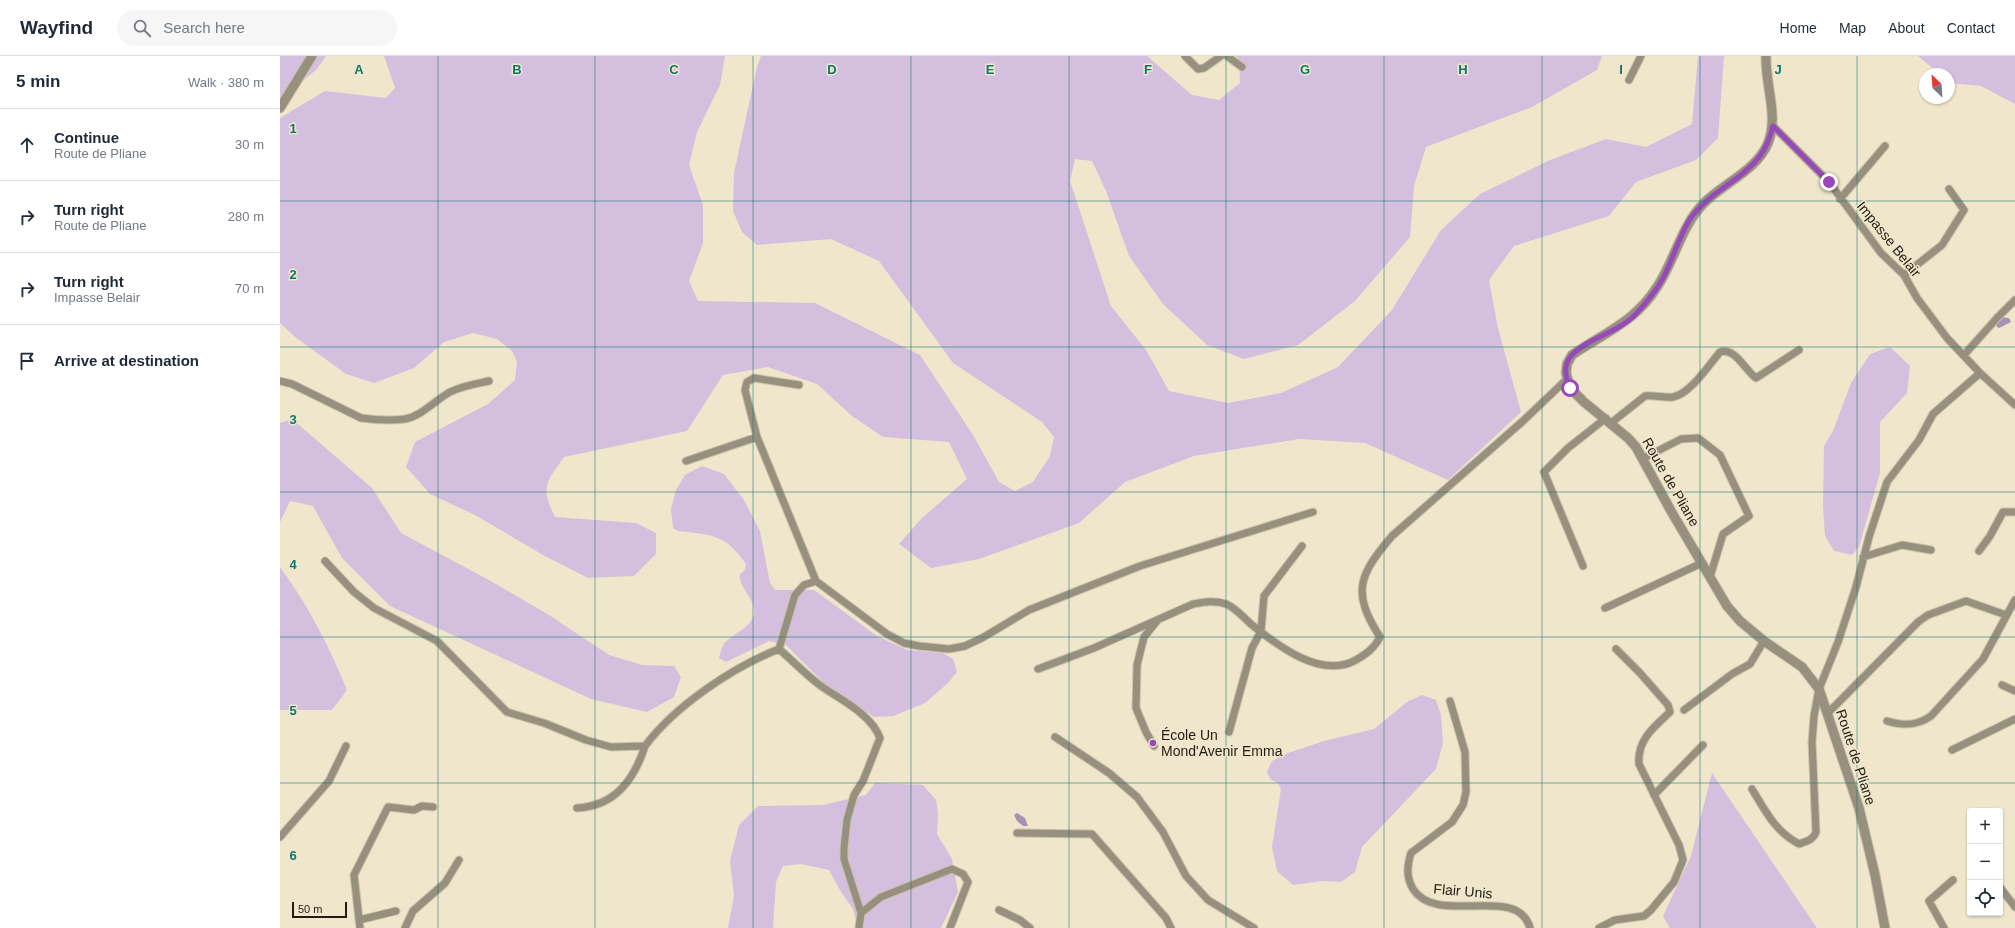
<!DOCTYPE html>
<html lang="en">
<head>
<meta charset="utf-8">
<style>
	body { margin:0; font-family:Arial,sans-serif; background:#f6f6f7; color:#1f2937 }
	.controls { position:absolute; right:12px; bottom:12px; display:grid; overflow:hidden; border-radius:4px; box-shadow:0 1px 3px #0004 }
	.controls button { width:36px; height:36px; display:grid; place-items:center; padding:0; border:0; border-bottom:1px solid #e0e1e3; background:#fff; color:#1f2937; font:20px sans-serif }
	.compass { position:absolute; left:1639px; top:12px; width:36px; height:36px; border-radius:50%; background:#fff; box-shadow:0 1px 3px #0004; rotate:335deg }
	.scale { position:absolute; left:12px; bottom:10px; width:55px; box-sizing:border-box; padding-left:4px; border:2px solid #211d13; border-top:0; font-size:11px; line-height:14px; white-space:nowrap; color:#211d13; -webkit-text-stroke:3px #f0e6cb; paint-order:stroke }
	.stop { position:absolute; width:12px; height:12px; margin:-9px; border:3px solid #9749b9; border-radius:50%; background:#fff }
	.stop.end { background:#9749b9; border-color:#fff; box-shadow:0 1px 4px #0008 }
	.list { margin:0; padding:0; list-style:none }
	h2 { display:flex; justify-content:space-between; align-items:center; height:52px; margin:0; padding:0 16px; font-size:17px }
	h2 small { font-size:13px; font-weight:400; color:#747a83 }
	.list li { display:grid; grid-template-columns:26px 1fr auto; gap:12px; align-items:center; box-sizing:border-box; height:72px; padding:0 16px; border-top:1px solid #e0e1e3 }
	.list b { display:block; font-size:15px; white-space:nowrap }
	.list p { margin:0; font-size:13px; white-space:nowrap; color:#747a83 }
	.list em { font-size:13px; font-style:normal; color:#747a83 }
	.icon { flex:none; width:22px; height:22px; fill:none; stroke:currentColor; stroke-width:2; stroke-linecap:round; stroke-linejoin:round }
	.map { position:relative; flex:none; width:1735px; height:872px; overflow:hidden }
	header { display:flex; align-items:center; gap:24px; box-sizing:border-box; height:56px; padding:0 20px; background:#fff; border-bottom:1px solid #e0e1e3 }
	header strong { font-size:19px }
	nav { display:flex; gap:22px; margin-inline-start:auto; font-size:14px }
	.search { width:280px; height:36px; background:#f6f6f7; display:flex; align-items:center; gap:10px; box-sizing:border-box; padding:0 14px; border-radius:22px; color:#747a83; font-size:15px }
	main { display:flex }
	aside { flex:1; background:#fff }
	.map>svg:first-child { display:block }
</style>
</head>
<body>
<header>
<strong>Wayfind</strong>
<div class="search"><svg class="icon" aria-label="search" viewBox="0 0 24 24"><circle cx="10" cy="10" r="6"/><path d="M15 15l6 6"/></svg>Search here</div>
<nav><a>Home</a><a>Map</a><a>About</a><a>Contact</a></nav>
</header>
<main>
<aside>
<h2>5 min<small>Walk · 380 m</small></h2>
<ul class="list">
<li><svg class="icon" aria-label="ahead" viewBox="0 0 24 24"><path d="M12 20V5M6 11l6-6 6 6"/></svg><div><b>Continue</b><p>Route de Pliane</p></div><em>30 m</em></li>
<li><svg class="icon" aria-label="right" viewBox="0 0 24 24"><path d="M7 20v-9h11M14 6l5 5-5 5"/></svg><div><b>Turn right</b><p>Route de Pliane</p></div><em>280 m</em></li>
<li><svg class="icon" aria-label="right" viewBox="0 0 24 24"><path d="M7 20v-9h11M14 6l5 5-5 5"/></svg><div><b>Turn right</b><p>Impasse Belair</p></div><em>70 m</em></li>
<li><svg class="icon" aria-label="arrive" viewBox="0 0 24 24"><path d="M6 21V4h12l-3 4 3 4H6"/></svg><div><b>Arrive at destination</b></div></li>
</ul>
</aside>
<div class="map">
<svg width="1735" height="872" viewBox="0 0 1735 872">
	<rect width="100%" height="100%" fill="#f0e6cb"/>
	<path fill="#d4bfde" d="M0 0H46L36 14 0 43Z
		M104 0H445L440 29 417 76 409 109 423 149V187L409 225 418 245 535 247 640 299 693 379 719 426 735 435 753 426 770 400 774 381 762 366 673 307 599 205 551 183 477 189 462 176 453 155 454 117 477 11 481 0H867L912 39 939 44 960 27 959 3 956 0H1322L1317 14 1252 51 1146 91 1134 130 1130 181 1075 245 1018 289 964 303 927 289 883 248 849 200 826 135 812 105 795 103 790 125 831 250 866 294 889 335 948 347 1001 337 1058 311 1112 254 1161 174 1200 138 1270 104 1326 83 1366 91 1412 68 1418 0H1444L1438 82 1416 104 1356 126 1329 160 1234 190 1209 224 1218 272 1241 356 1168 424 1085 387 1019 383 914 400 845 426 799 467 699 503 651 512 619 488 642 462 687 423 669 386 603 381 572 360 537 328 488 311 443 319 407 375 284 401C266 427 260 430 275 461L356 467 376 477V498L354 520 308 522 263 499 195 459 150 438 126 411 135 386 208 348 235 324 237 306 232 295 217 283 193 277 164 286 134 312 94 327 66 318 15 281 0 267V62L45 35 106 42 115 32Z
		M1638 0H1735V48L1701 30 1670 27 1669 18H1660Z
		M1610 291 1630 310 1627 337 1600 366V417L1579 491 1572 499 1554 495 1545 480 1543 450 1544 390 1553 375 1571 327 1590 298Z
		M12 363 92 432 121 477 209 524 269 559 329 599 362 609 394 610 401 621 394 641 367 656 311 643 110 550 62 502 33 450 10 445 0 466V367Z
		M422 410 444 418 464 444 480 475 490 527 495 534H534L597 580 627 594 663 597 673 603 677 616 667 628 645 647 613 660 594 661 544 627 506 589 489 585 446 606 439 602C440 598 441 592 444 588 452 578 473 571 474 557 476 543 458 532 460 518L465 514 466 508C445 478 433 479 398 475L393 472 391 453 396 434 405 419Z
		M0 511C28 549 49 590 67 634L52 654H0Z
		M1142 639 1156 644 1161 659 1163 687 1156 713 1082 791 1075 816 1061 826 1042 825 1013 829 997 815 992 791 1001 733 998 727 990 723 987 716 992 705 1008 697 1044 685 1094 673 1127 646Z
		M1432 717 1537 872H1390L1383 860 1411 800Z
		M595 727 643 729 656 744 658 758 657 778 672 803 678 836 661 872H578L573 853 561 836 549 814 521 808 503 810 496 826 493 872H448L454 840 450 805 459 769 478 750 543 749 586 739Z"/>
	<path fill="#a991b5" d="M1720 261 1729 262 1731 266 1719 272 1716 270V265Z
		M737 757 745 762 748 770H743L737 765 734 759Z"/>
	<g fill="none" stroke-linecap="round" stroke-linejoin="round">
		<g stroke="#cbc2aa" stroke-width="9">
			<path id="minor" d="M905 0 918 13 924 12 941 0
				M947 0 962 11
				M1349 24 1361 0
				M1493 70 1549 126 1601 197 1624 219 1637 242 1667 282 1700 317 1735 349
				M1560 143 1605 90
				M1624 219 1662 189 1684 154 1669 133
				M1684 299 1717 262 1735 244
				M0 325 12 328 81 362C95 364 111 365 125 363 142 360 155 344 170 336 182 330 195 328 209 325
				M519 329 474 322 467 326 465 334 477 381 536 525
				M1331 367 1365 340C1374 339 1385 342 1393 341 1410 338 1429 309 1440 296 1455 291 1465 314 1476 322L1519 294
				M1362 403 1401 383 1418 382 1440 399 1469 460 1443 478 1430 521
				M406 405 477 381
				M1699 495 1710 480 1723 456H1735
				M1583 501 1622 489 1651 494
				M45 505 74 536 94 552 157 585 227 656 264 667 306 684 331 691 365 690C395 650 453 611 499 593L515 539 524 529 536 525 607 578 624 587 639 590 669 593 685 590 702 582 749 554 860 510 1033 456
				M1303 510 1264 416 1288 392 1326 362
				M1325 552 1422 507
				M499 593C513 605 526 619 541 630 561 644 591 658 600 682L583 725 574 739 567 764 564 792V803L581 857
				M758 613 814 592 913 548C924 546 934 544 946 548 956 552 964 562 972 569 998 590 1040 622 1074 605 1085 599 1094 593 1100 581 1071 536 1079 519 1112 480L1243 365 1286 324
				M1722 629 1735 635
				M1170 645 1185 696 1186 736 1183 749 1172 766 1131 797C1127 810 1126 821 1133 833 1157 871 1238 827 1250 872
				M1404 654 1452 618 1470 608 1484 585
				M1548 657 1638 566 1648 559 1686 545 1726 559
				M1607 665C1623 670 1637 670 1651 660L1703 603 1735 544
				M949 676 972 592 981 575 984 540 1022 490
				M775 681 829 717 857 741 883 776 906 820 928 844 974 872
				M874 690 866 676 856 652 857 609 864 581 877 565
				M1672 694 1735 663
				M1472 733C1486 756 1495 775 1519 788 1527 785 1533 784 1536 776L1532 686 1534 660 1539 633 1558 586 1576 531 1589 481 1607 426 1639 384 1653 358 1700 317
				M1374 739 1423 689
				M297 752C335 750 354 724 365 690
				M737 777 812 778 886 862 891 872
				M0 781 49 725 66 690
				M1720 831 1735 851
				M719 854 740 864 750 872
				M79 864 116 855
				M80 872 74 819 108 751 134 754 142 750 153 751
				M125 872 133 855 165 827 179 804
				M579 872 581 857 601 841 672 813 683 818 688 826 670 872
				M1319 872 1335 864 1364 860 1371 854 1394 826 1403 804 1399 789 1359 708C1357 684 1374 671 1390 656L1388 649 1360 617 1336 593
				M1664 872 1649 845 1673 824"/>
		</g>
		<g stroke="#cbc2aa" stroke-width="11">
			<path id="tertiary" d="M1486 0C1485 29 1499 60 1488 87 1477 114 1444 127 1424 147 1401 170 1395 204 1377 231 1355 266 1324 277 1292 299L1287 308 1286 317 1290 332 1304 346 1348 382 1356 391 1391 455 1447 550 1460 565 1484 585 1522 611 1539 633 1579 752 1595 819 1605 872
				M0 52 32 0"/>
		</g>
		<use href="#minor" stroke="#97907f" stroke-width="7"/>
		<use href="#tertiary" stroke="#97907f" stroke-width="9"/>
	</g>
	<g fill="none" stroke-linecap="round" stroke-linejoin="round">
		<path stroke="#9749b9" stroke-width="5" d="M1290 332C1285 321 1283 308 1292 299 1308 282 1337 277 1354 260 1366 247 1379 232 1386 216 1394 199 1400 179 1410 163 1429 136 1462 124 1480 100 1487 91 1490 81 1493 70L1549 126"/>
	</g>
	<path fill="none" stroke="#0f766e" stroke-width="1" stroke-opacity="0.55" d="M158 0V872M315 0V872M473 0V872M631 0V872M789 0V872M946 0V872M1104 0V872M1262 0V872M1420 0V872M1577 0V872M0 145H1735M0 291H1735M0 436H1735M0 581H1735M0 727H1735"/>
	<circle fill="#9749b9" stroke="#f0e6cb" stroke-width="1.5" cx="873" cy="687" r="4"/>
	<g text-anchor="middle" stroke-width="3" stroke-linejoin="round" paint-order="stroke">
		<g font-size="14" fill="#211d13" stroke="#f0e6cb">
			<text transform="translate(1609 183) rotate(51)" y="5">Impasse Belair</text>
			<text transform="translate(1391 426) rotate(60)" y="5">Route de Pliane</text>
			<text transform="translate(1576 701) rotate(72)" y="5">Route de Pliane</text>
			<text transform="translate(1183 835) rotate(5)" y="5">Flair Unis</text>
		</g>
		<g font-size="14" fill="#211d13" stroke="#f0e6cb" text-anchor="start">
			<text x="881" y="684">École Un<tspan x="881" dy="16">Mond'Avenir Emma</tspan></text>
		</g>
	</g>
	<g font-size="13" text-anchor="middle" font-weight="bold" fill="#0f766e" stroke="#f0e6cb" stroke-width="3" stroke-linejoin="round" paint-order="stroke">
		<text x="79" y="18">A</text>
		<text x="237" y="18">B</text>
		<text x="394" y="18">C</text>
		<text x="552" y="18">D</text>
		<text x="710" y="18">E</text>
		<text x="868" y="18">F</text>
		<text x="1025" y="18">G</text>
		<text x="1183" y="18">H</text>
		<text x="1341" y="18">I</text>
		<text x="1498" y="18">J</text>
		<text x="13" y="77">1</text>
		<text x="13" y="223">2</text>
		<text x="13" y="368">3</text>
		<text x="13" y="513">4</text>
		<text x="13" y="659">5</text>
		<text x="13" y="804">6</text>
	</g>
</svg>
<div class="controls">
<button>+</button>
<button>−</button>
<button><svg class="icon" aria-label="locate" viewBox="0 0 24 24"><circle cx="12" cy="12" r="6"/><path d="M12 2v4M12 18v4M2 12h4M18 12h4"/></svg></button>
</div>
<svg class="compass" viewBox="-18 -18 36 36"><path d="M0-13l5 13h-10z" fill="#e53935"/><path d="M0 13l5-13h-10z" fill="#747a83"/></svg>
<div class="scale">50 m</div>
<div class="stop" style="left:1290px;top:332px"></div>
<div class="stop end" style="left:1549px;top:126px"></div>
</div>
</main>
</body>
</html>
